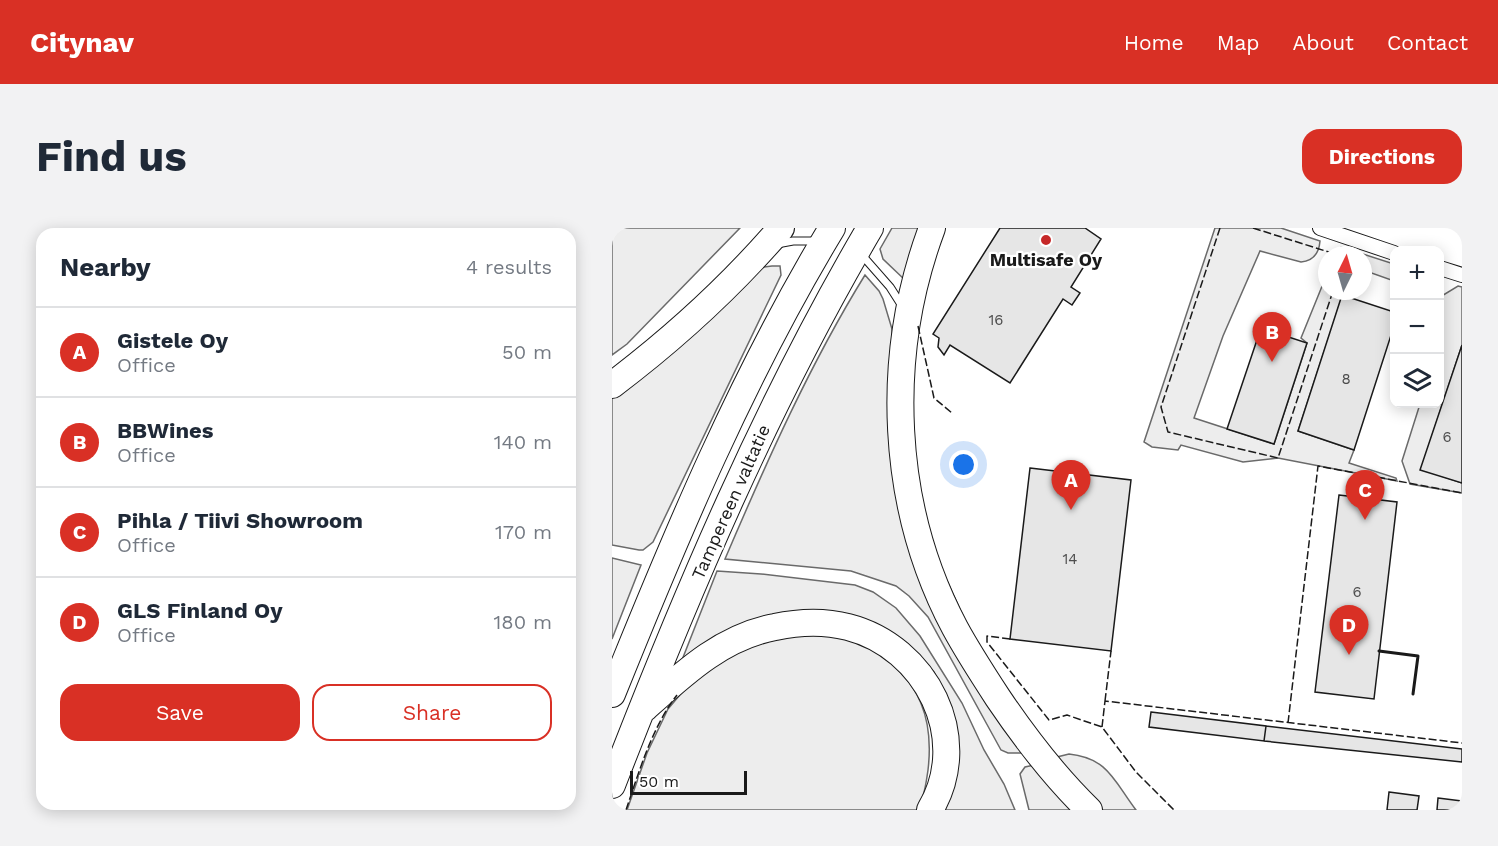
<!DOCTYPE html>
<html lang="en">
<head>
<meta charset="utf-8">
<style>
	body { margin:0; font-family:"Work Sans",sans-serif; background:#f2f2f3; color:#1f2937 }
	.controls { position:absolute; right:18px; top:18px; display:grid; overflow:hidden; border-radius:12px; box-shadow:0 3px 15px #0003 }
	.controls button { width:54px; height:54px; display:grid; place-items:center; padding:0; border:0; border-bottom:2px solid #e0e1e3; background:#fff; color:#1f2937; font:30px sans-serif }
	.compass { position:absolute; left:706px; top:18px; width:54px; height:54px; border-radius:50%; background:#fff; box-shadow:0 3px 15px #0003; rotate:5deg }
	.scale { position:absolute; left:18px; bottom:15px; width:117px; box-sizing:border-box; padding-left:6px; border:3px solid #1a1a1a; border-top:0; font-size:16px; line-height:21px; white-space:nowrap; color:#1a1a1a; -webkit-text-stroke:4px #fff; paint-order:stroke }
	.you { position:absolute; left:352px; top:237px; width:21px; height:21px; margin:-15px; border:4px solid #fff; border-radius:50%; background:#1a73e8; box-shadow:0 0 0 9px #1a73e833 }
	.badge { display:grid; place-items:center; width:39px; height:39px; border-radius:50%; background:#d93025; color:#fff; font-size:20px; font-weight:700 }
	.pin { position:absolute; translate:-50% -50px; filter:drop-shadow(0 2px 3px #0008) }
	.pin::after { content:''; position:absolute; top:32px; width:21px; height:18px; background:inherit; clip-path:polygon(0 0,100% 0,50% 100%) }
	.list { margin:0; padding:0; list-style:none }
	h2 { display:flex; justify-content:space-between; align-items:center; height:78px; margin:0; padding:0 24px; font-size:26px }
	h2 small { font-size:20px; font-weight:400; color:#747a83 }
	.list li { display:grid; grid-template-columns:39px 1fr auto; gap:18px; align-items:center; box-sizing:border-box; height:90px; padding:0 24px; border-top:2px solid #e0e1e3 }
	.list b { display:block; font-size:22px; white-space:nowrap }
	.list p { margin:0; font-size:20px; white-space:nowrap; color:#747a83 }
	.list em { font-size:20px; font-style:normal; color:#747a83 }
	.actions { display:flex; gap:12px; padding:18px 24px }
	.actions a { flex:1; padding:14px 0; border:2px solid #d93025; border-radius:18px; text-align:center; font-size:21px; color:#d93025 }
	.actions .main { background:#d93025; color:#fff }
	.icon { flex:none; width:33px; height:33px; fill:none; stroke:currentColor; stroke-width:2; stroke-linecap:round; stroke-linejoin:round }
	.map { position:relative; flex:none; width:850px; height:582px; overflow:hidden; border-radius:18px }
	header { display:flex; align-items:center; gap:36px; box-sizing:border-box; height:84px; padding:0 30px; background:#d93025; color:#fff }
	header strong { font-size:28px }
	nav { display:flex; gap:33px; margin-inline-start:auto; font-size:21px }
	.intro { display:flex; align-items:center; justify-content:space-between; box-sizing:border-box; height:144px; padding:0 36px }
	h1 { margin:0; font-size:42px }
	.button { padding:15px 27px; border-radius:18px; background:#d93025; color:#fff; font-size:21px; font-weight:700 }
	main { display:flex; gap:36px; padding:0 36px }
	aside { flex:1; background:#fff; border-radius:18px; box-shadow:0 3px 15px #0003 }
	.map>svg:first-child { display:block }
</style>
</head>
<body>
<header>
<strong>Citynav</strong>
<nav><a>Home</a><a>Map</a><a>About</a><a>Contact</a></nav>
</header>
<div class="intro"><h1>Find us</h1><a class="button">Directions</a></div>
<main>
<aside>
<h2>Nearby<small>4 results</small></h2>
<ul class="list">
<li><span class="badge">A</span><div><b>Gistele Oy</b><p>Office</p></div><em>50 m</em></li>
<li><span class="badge">B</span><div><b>BBWines</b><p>Office</p></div><em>140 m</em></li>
<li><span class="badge">C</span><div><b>Pihla / Tiivi Showroom</b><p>Office</p></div><em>170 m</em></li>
<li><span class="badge">D</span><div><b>GLS Finland Oy</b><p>Office</p></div><em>180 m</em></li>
</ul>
<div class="actions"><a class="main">Save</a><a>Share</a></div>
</aside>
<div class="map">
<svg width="850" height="582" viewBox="0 0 850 582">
	<rect width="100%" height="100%" fill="#fff"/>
	<path fill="#ededed" stroke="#6a6a6a" stroke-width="1.5" d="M0 0H128L15 116 0 127Z
		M280 0H312L294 53 271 31 268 21Z
		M603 0H669L708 13C707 25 701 33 689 34L648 23 611 108 582 190 662 216 695 115 689 110 715 46V63H732L686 203 742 222 737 235 784 250 785 253 666 230 631 234 569 217 566 222 540 219 532 214Z
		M729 19 782 36V53L751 42V27H722Z
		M160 38H168L169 47 41 314 31 322H27L0 317V165L145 40Z
		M253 47 267 63 271 71 280 101 285 244 414 525H396L389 522 316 389 297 368 284 358 239 343 113 331C154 235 198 136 253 47Z
		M846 58 850 59V117L809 241 850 255V265L798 256 790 233 808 176H828V116L830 108 828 107V69Z
		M0 330 29 337 0 411Z
		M105 343 149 346 243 357 261 364 284 380 308 408 350 475 372 522 392 556 403 582H327L331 463 322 444 303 424 250 393 70 432Z
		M185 407C205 407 229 406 248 414 254 416 259 421 264 424 308 452 322 492 316 542 314 556 312 570 305 582H15L35 525 56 481 83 449 137 417Z
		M457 526C496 530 502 553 524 582H491L441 530Z
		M422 537 464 582H417L408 546 413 539Z"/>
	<path fill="#e6e6e6" stroke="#1a1a1a" stroke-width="1.5" d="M388 0H473L489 11 459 59 468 65 460 77 451 71 398 155 338 117 332 127 326 119 327 110 321 106Z
		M730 67 782 84V98L742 222 686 203Z
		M649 100 695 115 662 216 615 201Z
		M850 117V255L808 242Z
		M418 240 519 252 499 423 398 411Z
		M727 267 785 274 762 471 703 464Z
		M539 484 654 498 652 513 537 499Z
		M654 498 850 521V534L652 513Z
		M777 564 807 568 805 582H775Z
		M826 570 850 573V582H825Z"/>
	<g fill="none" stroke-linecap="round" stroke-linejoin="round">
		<g stroke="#1a1a1a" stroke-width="9">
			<path id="lane" d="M165 16 181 13H205
				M249 26 278 59 292 81"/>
		</g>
		<g stroke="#1a1a1a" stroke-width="16">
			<path id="street" d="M708 0 782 25
				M828 40 850 47"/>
		</g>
		<g stroke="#1a1a1a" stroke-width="28">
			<path id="highway" d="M320 0C272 129 278 278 343 400 356 424 371 447 386 470 413 510 442 548 477 582
				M0 157C61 111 119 58 169 0
				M0 466C64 307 131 147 220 0
				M33 480C72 445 110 409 163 399 186 394 213 393 236 399 314 419 361 510 318 582
				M0 557C74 366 154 177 258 0"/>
		</g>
		<use href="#lane" stroke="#fff" stroke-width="7"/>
		<use href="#street" stroke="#fff" stroke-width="14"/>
		<use href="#highway" stroke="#fff" stroke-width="26"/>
		<path stroke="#1a1a1a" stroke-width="1.5" stroke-dasharray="8 3" stroke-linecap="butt" d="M608 0 549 179 556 204 666 230 721 63
			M641 0 726 27
			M306 98 322 170 340 185
			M398 411 375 408V414L437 492 455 487 490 499 524 544 562 582
			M493 473 499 423
			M676 495 706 238 850 265
			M490 499 493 473 850 515
			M14 582C27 544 40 499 65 467"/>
		<path stroke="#1a1a1a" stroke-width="3" d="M767 423 806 428 801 466"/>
	</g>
	<circle fill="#c62828" stroke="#fff" stroke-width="2" cx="434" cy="12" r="6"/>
	<g text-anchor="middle" stroke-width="4.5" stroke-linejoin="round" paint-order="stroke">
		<g font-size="15" fill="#4d4d4d">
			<text x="384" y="97">16</text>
			<text x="734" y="156">8</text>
			<text x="835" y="214">6</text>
			<text x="458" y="336">14</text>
			<text x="745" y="369">6</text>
		</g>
		<g font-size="18" font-weight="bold" fill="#1a1a1a" stroke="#fff">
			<text x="434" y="38">Multisafe Oy</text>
		</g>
		<g font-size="18" fill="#1a1a1a" stroke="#fff">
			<text transform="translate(119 274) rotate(-66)" y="6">Tampereen valtatie</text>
		</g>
	</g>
</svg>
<div class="controls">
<button>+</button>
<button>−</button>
<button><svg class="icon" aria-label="layers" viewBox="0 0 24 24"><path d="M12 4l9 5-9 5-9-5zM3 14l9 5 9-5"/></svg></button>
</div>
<svg class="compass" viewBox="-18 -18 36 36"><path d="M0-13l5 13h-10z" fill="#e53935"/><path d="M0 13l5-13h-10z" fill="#747a83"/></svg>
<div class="scale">50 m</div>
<div class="you"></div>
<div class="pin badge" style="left:459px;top:282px">A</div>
<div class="pin badge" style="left:660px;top:134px">B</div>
<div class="pin badge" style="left:753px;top:292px">C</div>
<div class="pin badge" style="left:737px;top:427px">D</div>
</div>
</main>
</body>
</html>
